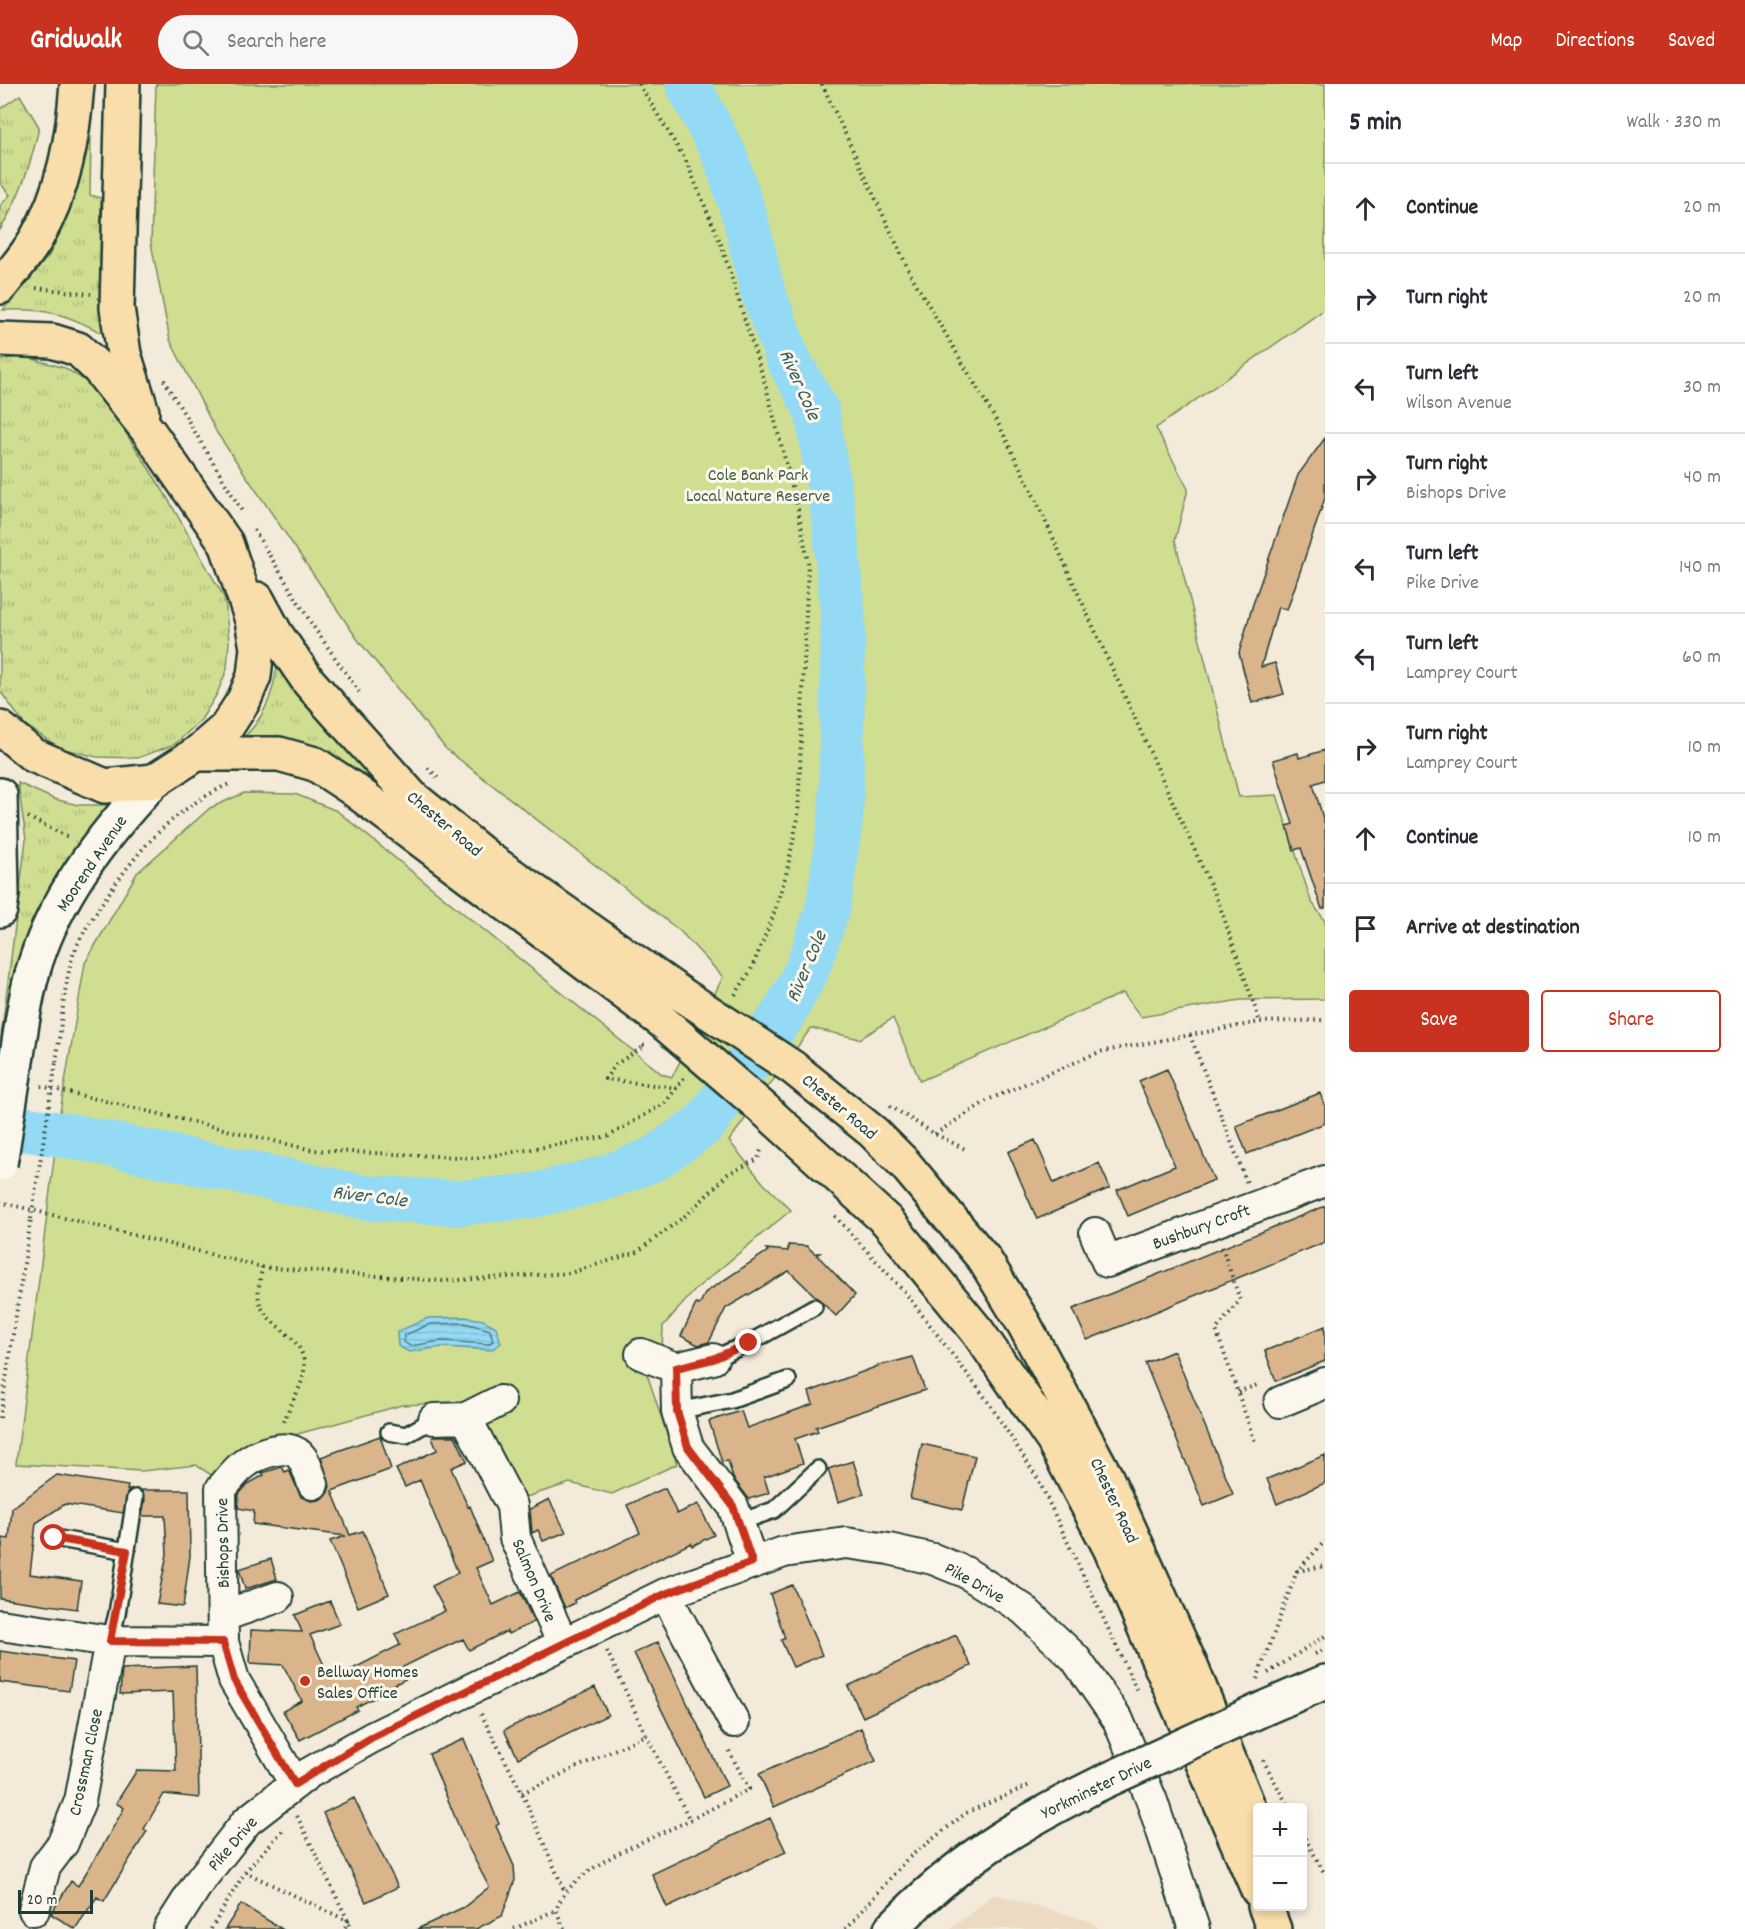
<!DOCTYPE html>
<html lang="en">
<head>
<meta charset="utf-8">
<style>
	body { margin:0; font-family:Dekko,sans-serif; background:#f7f7f7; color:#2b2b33 }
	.controls { position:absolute; right:18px; bottom:18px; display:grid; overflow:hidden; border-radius:6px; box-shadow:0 3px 9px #0003 }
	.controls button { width:54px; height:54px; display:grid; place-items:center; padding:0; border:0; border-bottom:2px solid #e1e1e2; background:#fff; color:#2b2b33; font:30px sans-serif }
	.scale { position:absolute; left:18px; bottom:15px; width:75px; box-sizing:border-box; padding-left:6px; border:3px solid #1f3d34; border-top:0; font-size:16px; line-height:21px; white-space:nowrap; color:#1f3d34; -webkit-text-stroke:4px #fbf7ec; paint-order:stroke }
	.stop { position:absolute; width:18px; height:18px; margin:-14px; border:4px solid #c8321e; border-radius:50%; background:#fff }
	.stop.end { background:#c8321e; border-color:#fff; box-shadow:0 2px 6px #0008 }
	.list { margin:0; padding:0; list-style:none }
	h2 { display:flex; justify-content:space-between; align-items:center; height:78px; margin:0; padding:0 24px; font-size:26px }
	h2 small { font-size:20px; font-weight:400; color:#7c7c81 }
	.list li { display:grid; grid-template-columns:39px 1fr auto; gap:18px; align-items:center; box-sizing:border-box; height:90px; padding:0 24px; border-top:2px solid #e1e1e2 }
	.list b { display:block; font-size:22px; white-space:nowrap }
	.list p { margin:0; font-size:20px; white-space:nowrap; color:#7c7c81 }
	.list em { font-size:20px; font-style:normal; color:#7c7c81 }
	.actions { display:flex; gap:12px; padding:18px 24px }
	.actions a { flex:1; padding:14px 0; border:2px solid #c8321e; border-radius:6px; text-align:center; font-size:21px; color:#c8321e }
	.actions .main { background:#c8321e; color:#fff }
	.icon { flex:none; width:33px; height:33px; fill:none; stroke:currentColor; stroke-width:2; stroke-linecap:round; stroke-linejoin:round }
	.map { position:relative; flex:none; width:1325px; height:1845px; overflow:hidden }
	header { display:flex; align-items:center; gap:36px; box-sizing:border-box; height:84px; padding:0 30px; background:#c8321e; color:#fff }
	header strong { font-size:28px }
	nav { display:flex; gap:33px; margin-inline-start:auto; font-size:21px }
	.search { width:420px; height:54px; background:#f7f7f7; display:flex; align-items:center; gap:15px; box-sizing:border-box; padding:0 21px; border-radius:33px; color:#7c7c81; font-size:22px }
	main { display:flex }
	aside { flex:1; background:#fff }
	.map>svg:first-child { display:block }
</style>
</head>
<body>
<header>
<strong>Gridwalk</strong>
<div class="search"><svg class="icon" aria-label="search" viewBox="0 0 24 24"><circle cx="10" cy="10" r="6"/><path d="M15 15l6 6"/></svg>Search here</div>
<nav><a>Map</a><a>Directions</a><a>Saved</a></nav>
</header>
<main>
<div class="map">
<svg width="1325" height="1845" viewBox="0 0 1325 1845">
	<defs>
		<pattern id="grass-tufts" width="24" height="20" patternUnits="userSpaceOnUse" patternTransform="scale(1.5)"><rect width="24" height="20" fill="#cfde91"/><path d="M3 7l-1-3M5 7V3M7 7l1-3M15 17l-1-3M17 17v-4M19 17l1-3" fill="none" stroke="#b1bf7e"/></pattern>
		<pattern id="water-rules" width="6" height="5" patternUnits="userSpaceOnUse" patternTransform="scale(1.5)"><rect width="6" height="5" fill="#94daf5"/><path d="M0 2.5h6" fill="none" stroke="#7fbcd3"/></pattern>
	</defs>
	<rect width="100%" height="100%" fill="#f4ead9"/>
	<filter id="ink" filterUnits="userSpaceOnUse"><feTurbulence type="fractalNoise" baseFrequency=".0167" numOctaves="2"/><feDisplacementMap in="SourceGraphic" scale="12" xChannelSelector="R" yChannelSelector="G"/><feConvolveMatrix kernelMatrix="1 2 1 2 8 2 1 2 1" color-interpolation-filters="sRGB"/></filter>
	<g filter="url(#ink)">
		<path fill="#ecdac2" d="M994 1810 1089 1837 1100 1845H951Z"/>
		<path fill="url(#grass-tufts)" stroke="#778e62" stroke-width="1.5" d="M20 11 39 43C31 81 20 113 0 146V122L10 111 0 99V25Z
			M91 52 90 111 101 114 100 190 107 252C68 230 47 224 3 226L50 170 66 135Z
			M22 272 65 284 89 299 104 315 164 408 225 515 229 558 227 585 217 610 201 636 175 660 138 674 97 673 60 664 24 640 0 607V276Z
			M279 565 482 784 347 681 318 667 243 654C269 630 276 600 279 565Z
			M18 699 54 715 78 721H119L60 790 32 842 0 960 26 756Z"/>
		<path fill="#cfde91" stroke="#778e62" stroke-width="1.5" d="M156 0H1325V225L1156 344 1188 405 1175 456 1239 713 1277 711 1311 817 1325 837V915L1240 916 1141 933 1123 909 920 997 893 934 860 955 811 944 729 1057 764 1100 791 1126 697 1204 663 1242 662 1267 631 1258 629 1274 646 1287 677 1380 612 1410 570 1399 526 1413 468 1318 402 1321 251 1363 216 1394 196 1381 142 1387 16 1380 59 1034 85 879 137 789 210 724 244 709 295 710 337 727 662 990 672 993 723 893 680 847 446 665 358 556 217 349 170 256 151 159Z"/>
		<path fill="url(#water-rules)" stroke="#659ba8" stroke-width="1.5" d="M465 1233 483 1236 496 1243 501 1259 491 1266 442 1263 409 1268 398 1262 397 1248 428 1234Z"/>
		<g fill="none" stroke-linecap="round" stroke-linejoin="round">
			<path stroke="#4e7c81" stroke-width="1.5" d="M465 1239 490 1246 493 1257 488 1260 442 1257 410 1262 404 1258 405 1251 430 1240Z"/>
			<path stroke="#94daf5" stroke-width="45" d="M0 1041 76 1053 367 1114 456 1119 532 1112 602 1095 654 1075 704 1040 783 931 807 886 828 824 841 732 843 532 835 442 817 327 788 275 762 205 746 137 725 72 688 0"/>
		</g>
		<path fill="#dab48b" stroke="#1f3d34" stroke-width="1.5" d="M1325 354V414L1287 526 1278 523 1261 583 1275 579 1284 610 1252 619 1239 569 1253 520 1298 391Z
			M1325 666V696L1313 700 1325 741V824L1322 825 1301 764 1294 766 1287 742 1293 740 1273 676 1298 669 1299 674Z
			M1167 985 1214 1096 1128 1132 1117 1106 1175 1082 1139 997Z
			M1320 1009 1325 1023V1039L1247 1070 1236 1042Z
			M1035 1056 1054 1099 1099 1079 1110 1104 1037 1135 1008 1068Z
			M1325 1122V1158L1087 1256 1073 1225Z
			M788 1161 807 1162 814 1169H820L817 1171 855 1211 836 1232 789 1187 726 1224 709 1258 698 1261 681 1252 696 1220 699 1221 706 1208 768 1167 766 1165 788 1167Z
			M1325 1242V1277L1276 1297 1265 1267Z
			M1174 1267 1233 1410 1204 1422 1145 1279Z
			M913 1273 925 1306 816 1343 818 1347 795 1355 803 1379 764 1393 769 1409 749 1415 733 1394 728 1377 722 1378 709 1337 741 1327 747 1344 813 1320 809 1308 878 1282Z
			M380 1352 391 1385 332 1407 350 1451 363 1447 389 1510 358 1523 330 1457 346 1452 253 1440 254 1427 238 1424 239 1410 248 1400 264 1391 262 1389 282 1383 285 1388 289 1386 301 1413 311 1417 319 1416 327 1411 330 1402 321 1373Z
			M435 1352H455L467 1377 451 1384 468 1423 470 1422 492 1477 476 1484 493 1521 520 1508 534 1538 508 1550 507 1547 469 1566 463 1555 425 1572 403 1583 408 1594 374 1610 376 1613 356 1623 358 1626 300 1656 283 1627 302 1617 283 1581 250 1579 251 1546 302 1548 295 1531 330 1517 340 1540 310 1551 331 1596 400 1561 395 1550 445 1527 432 1502 458 1489 420 1396 405 1403 396 1385 437 1366 432 1354Z
			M922 1360 975 1372 962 1426 910 1414Z
			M1325 1371V1399L1277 1420 1267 1395Z
			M853 1377 864 1410 838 1418 828 1385Z
			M57 1391 128 1402 127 1406H129L123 1429 65 1420 36 1439 30 1490 81 1497 77 1525 0 1514V1478L3 1454 9 1455 12 1424Z
			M665 1404 677 1430 698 1420 714 1451 692 1462 691 1459 574 1516 575 1519 565 1524 551 1492 640 1449 627 1421Z
			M141 1406H189L190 1472 183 1523 157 1520 167 1470 165 1432H142L145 1415Z
			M549 1415 566 1448 543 1457 538 1446 532 1449 530 1425Z
			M271 1475 277 1495 245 1505 239 1485Z
			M792 1501 822 1571 793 1583 781 1556 785 1554 770 1510Z
			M956 1551 971 1582 863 1633 848 1602Z
			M658 1558 727 1702 704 1713 634 1569Z
			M0 1567 74 1577 69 1607 0 1598Z
			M196 1582 199 1714 164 1710 144 1745 147 1747 104 1817 97 1813 75 1845 51 1830 71 1797 78 1802 102 1763 124 1724 116 1719 137 1686 176 1687 173 1608 120 1610 122 1585Z
			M595 1603 608 1631 518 1674 504 1646Z
			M861 1644 876 1677 774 1723 759 1690Z
			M464 1655 499 1740 496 1742 514 1782 515 1796 502 1832 476 1845H417L464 1823 489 1803 464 1755 429 1670Z
			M354 1714 398 1803 366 1818 323 1729Z
			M770 1734 786 1768 667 1823 652 1790Z
			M241 1820 282 1845H225Z"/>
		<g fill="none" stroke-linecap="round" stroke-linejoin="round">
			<g stroke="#1f3d34" stroke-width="20">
				<path id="lane" d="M713 1275 749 1259 814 1223
					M677 1327 732 1316 788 1296
					M389 1348 406 1351 434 1335
					M740 1438 774 1426 818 1385
					M54 1454 127 1467
					M110 1557 117 1530 135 1414"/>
			</g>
			<g stroke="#1f3d34" stroke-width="34">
				<path id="street" d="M1095 1149 1107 1178 1325 1097
					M641 1270 676 1284 713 1275
					M676 1284 677 1327 688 1363 733 1422 752 1478
					M1280 1318 1325 1299
					M466 1334 512 1422 515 1454 563 1560
					M434 1335 466 1334 500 1317
					M665 1510 734 1638
					M223 1532 278 1513
					M0 1541 110 1557 223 1558
					M295 1700 234 1596 223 1558 221 1405C228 1397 235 1387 243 1381 256 1370 290 1356 302 1374 307 1381 310 1392 313 1400
					M34 1826 45 1783 63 1759 80 1717 110 1557
					M169 1845 199 1798 247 1737 309 1689 371 1654 665 1510 784 1468 846 1459 889 1465 933 1475 965 1488 1023 1525 1075 1574 1118 1636 1152 1717 1194 1845"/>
			</g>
			<g stroke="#1f3d34" stroke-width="38">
				<path id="secondary" d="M0 711 2 810 0 826
					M17 971C22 940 26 907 36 877 58 809 105 748 154 697
					M1267 1623 1325 1598
					M891 1845C956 1777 1018 1740 1101 1699"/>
			</g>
			<g stroke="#1f3d34" stroke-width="38">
				<path id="highway" d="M123 0 117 224 124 270 142 328
					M0 203C12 188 26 172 36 155 64 107 73 54 77 0
					M0 255 52 257 78 265 98 284 149 348 226 459 252 536 257 564 254 592 244 616 226 644 196 670 154 697 105 702 33 671 0 644
					M257 515 276 550 309 598 411 712 490 776 681 910
					M196 670H279L315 680 353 705 662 937
					M792 983 873 1048 904 1079 984 1175 1024 1240 1106 1393 1190 1580 1258 1746
					M765 1026 887 1137 978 1248 1053 1356 1110 1464 1258 1806
					M1265 1822 1274 1845"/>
			</g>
			<path stroke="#1f3d34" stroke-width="4" stroke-dasharray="1.5 4.5" stroke-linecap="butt" d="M639 0 686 77 721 160 766 303 798 425 808 479 798 733 786 791 772 835 751 886 735 911
				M822 0 911 191 1000 343 1034 412 1219 820 1260 938
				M36 204 91 210
				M164 296 243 429
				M254 446 313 542 359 608
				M428 684 440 696
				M28 733 70 754
				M1190 951 1247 1099
				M643 961 645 962 616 980 605 995 677 1004
				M56 978C61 945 63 910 71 878 76 858 90 838 101 821 137 767 169 728 229 700
				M41 1002 312 1066 478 1074 609 1052 665 1019 684 994
				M890 1022 935 1050 965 1065
				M935 1050 990 1015 1099 968 1260 938 1325 936
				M0 1118 262 1183 443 1197 570 1189 637 1168 689 1129 728 1090 758 1075 762 1063
				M835 1132 907 1211 987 1316 1038 1395 1137 1606
				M1222 1163 1240 1216 1216 1246 1255 1358
				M262 1183C261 1193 257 1206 259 1216 264 1244 308 1250 304 1287 302 1305 289 1320 284 1338
				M1238 1308 1260 1300
				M0 1334 31 1135
				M1297 1487 1325 1482
				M1315 1570 1325 1565
				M1268 1589 1325 1552
				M1257 1595 1297 1487 1325 1457
				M481 1630 522 1709 565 1808
				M646 1651 690 1736 749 1705 727 1663
				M1263 1676 1289 1724
				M522 1709 646 1651 607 1567
				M297 1732 352 1845
				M1302 1749 1325 1790
				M245 1788 285 1744
				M211 1845 245 1788 348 1837 344 1845
				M514 1845 556 1826
				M564 1845 556 1826C571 1782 649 1756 690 1736
				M846 1845 907 1775 966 1729 1032 1700"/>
			<use href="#lane" stroke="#fbf7ec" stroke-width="15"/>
			<use href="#street" stroke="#fbf7ec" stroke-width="30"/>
			<use href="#secondary" stroke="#fbf7ec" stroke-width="33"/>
			<use href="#highway" stroke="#f9deab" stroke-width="33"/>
			<g stroke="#1f3d34" stroke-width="38" stroke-linecap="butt">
				<path id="secondary-bridge" d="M0 1080 17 971
					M1101 1699 1267 1623"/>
			</g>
			<g stroke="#1f3d34" stroke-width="38" stroke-linecap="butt">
				<path id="highway-bridge" d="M681 910 792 983
					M662 937 765 1026"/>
			</g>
			<path stroke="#1f3d34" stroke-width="4" stroke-dasharray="1.5 4.5" stroke-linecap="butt" d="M31 1135 56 978"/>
			<use href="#secondary-bridge" stroke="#fbf7ec" stroke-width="33"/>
			<use href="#highway-bridge" stroke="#f9deab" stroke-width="33"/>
		</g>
	</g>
	<g fill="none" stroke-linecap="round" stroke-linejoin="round" filter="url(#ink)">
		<path stroke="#c8321e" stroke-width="8" d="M54 1454 127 1467 110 1557 223 1558 234 1596 295 1700 371 1654 665 1510 752 1478 733 1422 688 1363 677 1327 676 1284 713 1275 749 1259"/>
	</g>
	<circle fill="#c8321e" stroke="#fbf7ec" stroke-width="2" cx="305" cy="1597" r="6"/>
	<g text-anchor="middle" stroke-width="6" stroke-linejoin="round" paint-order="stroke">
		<g font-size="18" fill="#425d47" stroke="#fbf7ec">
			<text x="758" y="396">Cole Bank Park<tspan x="758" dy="21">Local Nature Reserve</tspan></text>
		</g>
		<g font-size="18" fill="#1f3d34" stroke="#fbf7ec">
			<text transform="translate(445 739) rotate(40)" y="6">Chester Road</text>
			<text transform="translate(91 779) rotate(-56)" y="6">Moorend Avenue</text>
			<text transform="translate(840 1022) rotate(40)" y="6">Chester Road</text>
			<text transform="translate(1201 1142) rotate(-20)" y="6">Bushbury Croft</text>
			<text transform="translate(1115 1416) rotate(65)" y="6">Chester Road</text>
			<text transform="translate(222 1459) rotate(-91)" y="6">Bishops Drive</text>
			<text transform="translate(535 1496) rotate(67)" y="6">Salmon Drive</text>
			<text transform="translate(975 1498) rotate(29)" y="6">Pike Drive</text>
			<text transform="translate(85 1678) rotate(-78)" y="6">Crossman Close</text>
			<text transform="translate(1096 1703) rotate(-26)" y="6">Yorkminster Drive</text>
			<text transform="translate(232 1759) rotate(-49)" y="6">Pike Drive</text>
		</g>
		<g font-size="18" fill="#1f3d34" stroke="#fbf7ec" text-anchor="start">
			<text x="317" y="1593">Bellway Homes<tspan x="317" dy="21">Sales Office</tspan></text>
		</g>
		<g font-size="20" font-style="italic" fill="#365c5b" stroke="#fbf7ec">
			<text transform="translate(801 300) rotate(66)" y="7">River Cole</text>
			<text transform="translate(805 882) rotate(-67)" y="7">River Cole</text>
			<text transform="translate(370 1111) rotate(7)" y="7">River Cole</text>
		</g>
	</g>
</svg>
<div class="controls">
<button>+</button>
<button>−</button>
</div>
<div class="scale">20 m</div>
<div class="stop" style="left:54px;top:1454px"></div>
<div class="stop end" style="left:749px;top:1259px"></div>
</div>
<aside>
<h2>5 min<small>Walk · 330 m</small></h2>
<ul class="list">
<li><svg class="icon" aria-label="ahead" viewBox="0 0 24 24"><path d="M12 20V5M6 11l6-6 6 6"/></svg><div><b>Continue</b></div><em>20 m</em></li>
<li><svg class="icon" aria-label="right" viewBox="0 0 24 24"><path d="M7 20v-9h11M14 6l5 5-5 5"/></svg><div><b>Turn right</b></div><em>20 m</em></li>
<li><svg class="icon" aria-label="left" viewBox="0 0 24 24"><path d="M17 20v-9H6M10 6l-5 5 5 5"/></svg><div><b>Turn left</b><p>Wilson Avenue</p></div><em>30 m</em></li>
<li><svg class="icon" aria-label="right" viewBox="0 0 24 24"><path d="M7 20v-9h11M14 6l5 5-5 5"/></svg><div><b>Turn right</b><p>Bishops Drive</p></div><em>40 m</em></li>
<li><svg class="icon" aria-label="left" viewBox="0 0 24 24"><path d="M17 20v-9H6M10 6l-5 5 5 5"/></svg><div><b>Turn left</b><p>Pike Drive</p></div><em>140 m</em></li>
<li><svg class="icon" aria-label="left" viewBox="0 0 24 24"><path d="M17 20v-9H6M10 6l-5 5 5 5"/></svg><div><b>Turn left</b><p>Lamprey Court</p></div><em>60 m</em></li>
<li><svg class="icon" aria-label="right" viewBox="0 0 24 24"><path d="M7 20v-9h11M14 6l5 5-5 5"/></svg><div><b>Turn right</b><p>Lamprey Court</p></div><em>10 m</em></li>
<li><svg class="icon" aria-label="ahead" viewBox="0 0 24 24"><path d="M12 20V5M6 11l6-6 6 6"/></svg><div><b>Continue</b></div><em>10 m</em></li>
<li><svg class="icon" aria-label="arrive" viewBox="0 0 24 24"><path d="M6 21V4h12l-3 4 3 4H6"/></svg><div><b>Arrive at destination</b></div></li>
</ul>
<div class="actions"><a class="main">Save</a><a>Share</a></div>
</aside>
</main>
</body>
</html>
